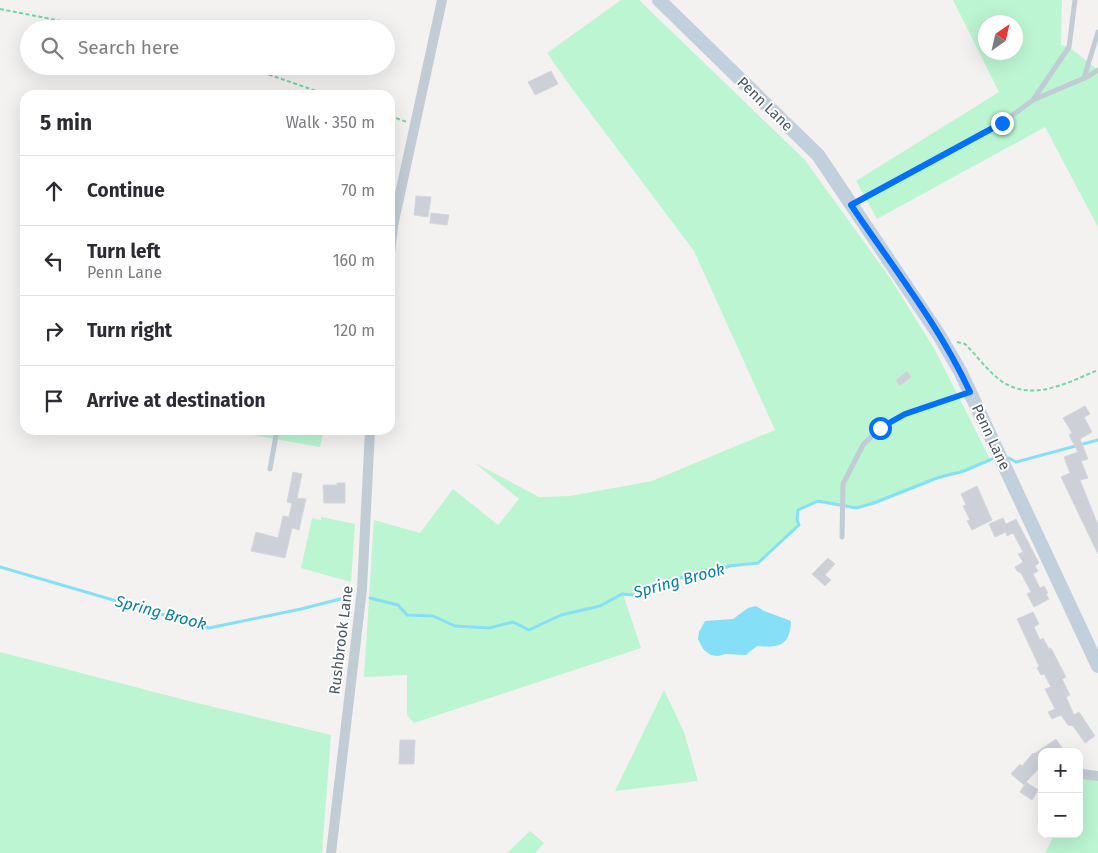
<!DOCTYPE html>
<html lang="en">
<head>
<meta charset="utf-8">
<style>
	body { margin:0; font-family:"Fira Sans",sans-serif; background:#f2f2f3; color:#2b2b33 }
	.controls { position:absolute; right:15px; bottom:15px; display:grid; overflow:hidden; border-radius:10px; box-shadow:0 5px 20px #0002 }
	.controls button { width:45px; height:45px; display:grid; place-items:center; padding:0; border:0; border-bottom:1px solid #e1e1e2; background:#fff; color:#2b2b33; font:25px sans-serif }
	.compass { position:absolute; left:978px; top:15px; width:45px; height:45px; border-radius:50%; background:#fff; box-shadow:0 5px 20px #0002; rotate:34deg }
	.stop { position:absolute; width:15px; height:15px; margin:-11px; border:4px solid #036ffd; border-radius:50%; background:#fff }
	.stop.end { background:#036ffd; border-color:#fff; box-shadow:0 1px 5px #0008 }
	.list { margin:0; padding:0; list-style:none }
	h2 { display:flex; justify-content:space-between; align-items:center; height:65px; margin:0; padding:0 20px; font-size:21px }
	h2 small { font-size:16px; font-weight:400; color:#7c7c81 }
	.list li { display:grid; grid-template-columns:32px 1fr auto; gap:15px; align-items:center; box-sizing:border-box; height:70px; padding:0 20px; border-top:1px solid #e1e1e2 }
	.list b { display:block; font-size:19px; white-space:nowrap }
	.list p { margin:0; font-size:16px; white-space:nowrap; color:#7c7c81 }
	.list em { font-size:16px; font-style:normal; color:#7c7c81 }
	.icon { flex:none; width:28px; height:28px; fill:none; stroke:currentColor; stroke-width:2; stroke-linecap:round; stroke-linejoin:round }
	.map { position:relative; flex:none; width:1098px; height:853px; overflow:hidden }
	.search { position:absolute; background:#fff; box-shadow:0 5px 20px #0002; left:20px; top:20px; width:375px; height:55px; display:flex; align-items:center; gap:12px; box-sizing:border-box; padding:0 18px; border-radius:28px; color:#7c7c81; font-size:19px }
	.panel { position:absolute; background:#fff; box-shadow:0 5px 20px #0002; left:20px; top:90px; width:375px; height:345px; border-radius:15px }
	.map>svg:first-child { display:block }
</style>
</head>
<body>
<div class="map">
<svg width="1098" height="853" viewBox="0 0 1098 853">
	<rect width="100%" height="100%" fill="#f4f1f1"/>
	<path fill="#bcf5d2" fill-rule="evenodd" d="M621 0H639L805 160 890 278 935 350 990 459 964 471 937 478 874 503 856 508 818 501 799 510 797 520 799 525 758 563 729 566 715 572 705 570 695 573 634 595 623 594 641 648 414 723 407 715V675L364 677 374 520 420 533 453 489 498 525 519 499 475 463 539 497 570 496 652 481 775 430 694 251 576 94 547 53Z
		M953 0H1062L1061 45 1069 47 1098 70V227L1045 127 877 219 856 181 999 92ZM986 22H1016V52H986Z
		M225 430H324L320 447Z
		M321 517 355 524 351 582 301 568 312 518 321 520Z
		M0 652 193 702 331 735 322 853H0Z
		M664 690 684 732 698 781 615 791Z
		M1079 778 1098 781V853H1045L1055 834H1079Z
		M530 831 544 843 535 853H507Z"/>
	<path fill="#84dff7" d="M756 606 764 611 791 621C790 646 779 648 757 646L746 655 726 654 718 656 711 655 703 649 698 639 699 632 705 621 733 619 748 608Z"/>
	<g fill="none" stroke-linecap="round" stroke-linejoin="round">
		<path stroke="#84dff7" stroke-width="3" d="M1009 458 1016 462 1098 440
			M0 567 209 628 301 609 352 596
			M370 598 398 605 407 615 433 616 455 626 489 628 513 622 529 630 561 615 600 606 622 594 634 595 694 573 705 570 715 572 729 566 758 563 799 525 797 520 798 510 818 501 856 508 874 503 937 478 964 471 992 459"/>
	</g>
	<path fill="#cdd0d7" stroke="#d5d7dd" d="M551 71 558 84 535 95 528 82Z
		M416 196 431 197 428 217 414 215Z
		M431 213 449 215 447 225 430 223Z
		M907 371 911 377 900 386 896 380Z
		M1085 406 1090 414 1084 417 1092 432 1080 439 1088 459 1081 461 1088 478 1080 480 1098 525V554L1061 477 1070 473 1064 457 1078 452 1069 435 1072 433 1063 418Z
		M293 472 302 474 297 498 306 499 299 530 292 528 285 558 251 551 256 532 278 538 283 516 289 517 292 503 287 502Z
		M337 483H345V503H324L323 485H337Z
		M977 486 992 520 972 530 967 521 970 520 963 506 966 505 961 494Z
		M1003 518 1006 524 1016 519 1039 563 1035 566 1038 571 1033 574 1040 588 1044 586 1048 593 1046 594 1049 599 1034 607 1027 594 1031 592 1021 573 1017 571 1015 567 1023 562 1018 554 1023 552 1013 533 1007 536 1006 532 995 537 989 524Z
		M828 558 835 564 825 575 831 580 825 586 812 574Z
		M1033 612 1039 624 1034 627 1040 640 1043 638 1049 649 1051 648 1066 677 1062 679 1070 695 1066 697 1074 715 1079 712 1095 736 1085 743 1073 726 1068 725 1061 715 1052 719 1048 712 1055 709 1045 689 1051 687 1044 674 1041 675 1037 668 1039 666 1017 619Z
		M1056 739 1065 752H1042V765L1026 782 1038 790 1032 800 1020 792 1025 784 1024 785 1011 774 1020 764 1022 766 1033 753 1034 754Z
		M400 740H415L414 764H399Z"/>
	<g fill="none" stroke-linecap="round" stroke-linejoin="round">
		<path stroke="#6fd8a5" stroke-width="2" stroke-dasharray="4 2.5" stroke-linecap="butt" d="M0 9 102 29
			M244 66 328 95
			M390 116 407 122
			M957 342 965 344C976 355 987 370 1000 380 1031 403 1067 383 1098 370"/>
		<path stroke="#c1ccd5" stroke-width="5" d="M1084 78 1098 32
			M1033 100 1087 77 1098 70
			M852 205 1002 123 1033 100 1069 47 1075 0
			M270 469 277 430
			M842 537 843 484 863 445 880 428 905 414 969 392"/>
		<path stroke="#c1ccd5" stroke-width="10" d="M390 253 393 226 442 0
			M1082 774 1098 776
			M331 853 362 589 370 430"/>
		<path stroke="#c2cfdc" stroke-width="14" d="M659 0 818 155 939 335 960 371 1098 666"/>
	</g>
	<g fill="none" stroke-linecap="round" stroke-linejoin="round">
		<path stroke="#036ffd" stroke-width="6" d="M880 428 905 414 970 392C939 325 892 266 851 205L1002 123"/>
	</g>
	<g text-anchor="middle" stroke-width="4" stroke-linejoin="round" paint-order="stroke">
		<g font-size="15" fill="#475562" stroke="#fff">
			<text transform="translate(765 104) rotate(44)" y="5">Penn Lane</text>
			<text transform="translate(991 437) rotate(65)" y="5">Penn Lane</text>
			<text transform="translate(341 640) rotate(-83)" y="5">Rushbrook Lane</text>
		</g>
		<g font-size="16" font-style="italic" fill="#0380a2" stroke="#fff">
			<text transform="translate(679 580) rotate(-15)" y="6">Spring Brook</text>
			<text transform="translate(161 612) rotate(15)" y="6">Spring Brook</text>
		</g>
	</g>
</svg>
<div class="controls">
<button>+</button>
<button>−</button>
</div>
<svg class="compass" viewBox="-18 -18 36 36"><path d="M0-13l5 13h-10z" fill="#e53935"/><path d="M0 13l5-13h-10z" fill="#7c7c81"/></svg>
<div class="stop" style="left:880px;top:428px"></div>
<div class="stop end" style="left:1002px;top:123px"></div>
<div class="search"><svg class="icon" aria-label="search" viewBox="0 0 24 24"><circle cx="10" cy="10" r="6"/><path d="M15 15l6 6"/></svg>Search here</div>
<section class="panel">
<h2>5 min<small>Walk · 350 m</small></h2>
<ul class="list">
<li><svg class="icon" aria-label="ahead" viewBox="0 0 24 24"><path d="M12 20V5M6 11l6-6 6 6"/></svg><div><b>Continue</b></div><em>70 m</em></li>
<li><svg class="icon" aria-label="left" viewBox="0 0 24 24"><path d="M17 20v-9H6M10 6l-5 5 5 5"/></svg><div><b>Turn left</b><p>Penn Lane</p></div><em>160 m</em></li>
<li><svg class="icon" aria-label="right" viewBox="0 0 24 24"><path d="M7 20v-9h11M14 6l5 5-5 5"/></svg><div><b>Turn right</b></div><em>120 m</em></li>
<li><svg class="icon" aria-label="arrive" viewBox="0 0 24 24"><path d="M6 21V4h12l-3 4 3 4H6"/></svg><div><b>Arrive at destination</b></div></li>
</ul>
</section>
</div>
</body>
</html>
